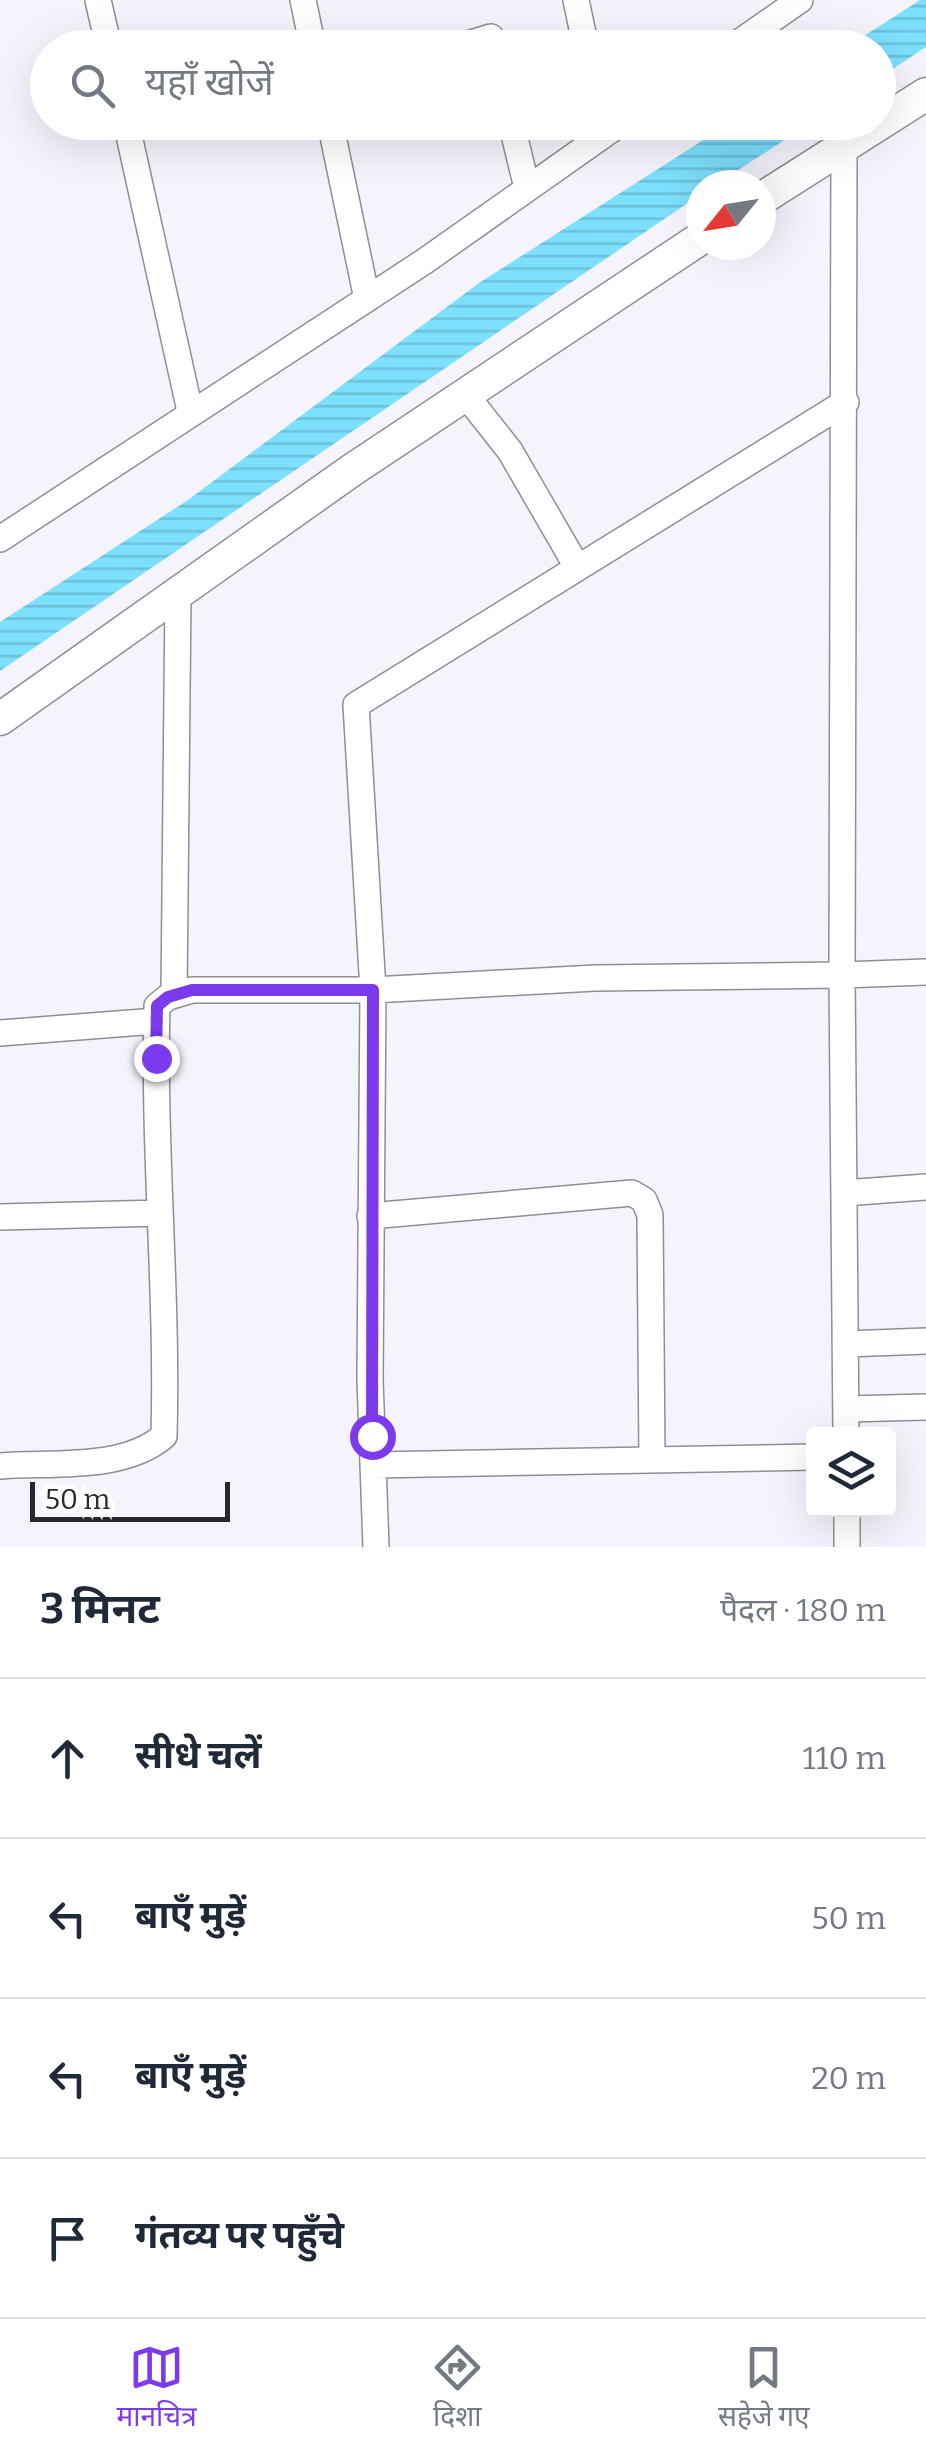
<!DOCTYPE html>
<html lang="hi">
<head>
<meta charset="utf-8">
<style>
	body { margin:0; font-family:Bitter,"Noto Sans Devanagari",serif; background:#f2f2f3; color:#1f2937 }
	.controls { position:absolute; right:30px; bottom:30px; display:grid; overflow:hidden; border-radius:10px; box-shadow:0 10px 40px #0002 }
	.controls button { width:90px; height:90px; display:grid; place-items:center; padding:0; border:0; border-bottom:2px solid #e0e1e3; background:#fff; color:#1f2937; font:50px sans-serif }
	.compass { position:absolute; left:686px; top:170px; width:90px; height:90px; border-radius:50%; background:#fff; box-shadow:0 10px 40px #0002; rotate:240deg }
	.scale { position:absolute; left:30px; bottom:25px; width:200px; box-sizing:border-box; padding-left:10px; border:5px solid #28282b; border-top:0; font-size:28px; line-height:35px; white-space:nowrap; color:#28282b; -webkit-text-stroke:8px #fff; paint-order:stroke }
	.stop { position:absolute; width:30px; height:30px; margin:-22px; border:8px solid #7c3aed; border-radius:50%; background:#fff }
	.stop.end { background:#7c3aed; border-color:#fff; box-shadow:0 2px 10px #0008 }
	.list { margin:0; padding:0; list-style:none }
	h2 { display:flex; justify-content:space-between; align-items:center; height:130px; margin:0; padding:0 40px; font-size:42px }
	h2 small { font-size:32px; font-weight:400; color:#747a83 }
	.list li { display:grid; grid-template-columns:65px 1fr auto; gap:30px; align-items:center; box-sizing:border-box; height:160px; padding:0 40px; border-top:2px solid #e0e1e3 }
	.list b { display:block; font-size:38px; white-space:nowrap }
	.list em { font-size:32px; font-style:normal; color:#747a83 }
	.icon { flex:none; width:55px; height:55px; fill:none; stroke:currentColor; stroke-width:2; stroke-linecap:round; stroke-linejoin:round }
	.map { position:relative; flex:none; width:926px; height:1547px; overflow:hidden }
	.search { position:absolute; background:#fff; box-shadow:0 10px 40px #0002; left:30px; right:30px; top:30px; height:110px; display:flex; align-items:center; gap:25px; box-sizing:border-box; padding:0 35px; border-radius:55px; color:#747a83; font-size:38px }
	.sheet { height:770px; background:#fff }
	nav { display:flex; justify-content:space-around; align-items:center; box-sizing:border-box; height:140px; border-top:2px solid #e0e1e3; background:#fff; font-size:28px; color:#747a83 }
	nav a { display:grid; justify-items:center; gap:5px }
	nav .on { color:#7c3aed }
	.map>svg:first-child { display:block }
</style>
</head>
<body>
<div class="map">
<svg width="926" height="1547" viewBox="0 0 926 1547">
	<defs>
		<pattern id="water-rules" width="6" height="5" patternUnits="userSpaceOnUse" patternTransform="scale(2.5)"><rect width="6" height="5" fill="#7de0fe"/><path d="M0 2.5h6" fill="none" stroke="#6cc0da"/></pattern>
	</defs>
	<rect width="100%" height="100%" fill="#f5f4fc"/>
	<path fill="url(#water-rules)" d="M920 0H926V47L879 78 878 48 847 47Z
		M730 123H811L715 185H701V194L0 671V622L188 500 479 283Z"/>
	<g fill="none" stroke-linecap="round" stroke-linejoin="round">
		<g stroke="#8f8e95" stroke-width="28">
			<path id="minor" d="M98 0 109 48
				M303 0 313 48
				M576 0 586 48
				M455 48 491 37 493 48
				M731 48 800 0
				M126 122 190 411
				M330 122 367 299
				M511 122 527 188
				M844 145 842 975 926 972
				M465 394 510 451 576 565
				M0 539 425 261 622 122
				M174 995 178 594
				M0 1033 156 1021
				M844 1193 926 1187
				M370 1216 632 1193 644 1200 650 1215 652 1460
				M0 1217 160 1213
				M846 1344 926 1341
				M846 1409 926 1407
				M373 1465 814 1457
				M0 1466C52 1462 123 1471 164 1436 168 1293 153 1150 157 1006L168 997 192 990H373L595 978 842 975 846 1434
				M847 1510V1547
				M376 1547 370 1379 373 990 356 705 846 402"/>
		</g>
		<g stroke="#8f8e95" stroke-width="35">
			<path id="tertiary" d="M761 199 926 94
				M0 719 352 470 701 238"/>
		</g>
		<use href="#minor" stroke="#fff" stroke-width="25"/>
		<use href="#tertiary" stroke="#fff" stroke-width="32"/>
	</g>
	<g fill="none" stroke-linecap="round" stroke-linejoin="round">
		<path stroke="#7c3aed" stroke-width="12" d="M156 1058 157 1006 168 997 192 990H373L372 1436"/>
	</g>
</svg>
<div class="controls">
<button><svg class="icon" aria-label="layers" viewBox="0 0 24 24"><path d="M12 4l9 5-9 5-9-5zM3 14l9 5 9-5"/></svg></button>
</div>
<svg class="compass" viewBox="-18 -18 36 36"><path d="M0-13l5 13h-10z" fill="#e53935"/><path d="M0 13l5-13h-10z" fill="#747a83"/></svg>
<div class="scale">50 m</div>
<div class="stop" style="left:372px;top:1436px"></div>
<div class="stop end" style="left:156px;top:1058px"></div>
<div class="search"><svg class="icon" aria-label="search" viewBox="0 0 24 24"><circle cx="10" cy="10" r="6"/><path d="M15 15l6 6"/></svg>यहाँ खोजें</div>
</div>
<section class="sheet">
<h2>3 मिनट<small>पैदल · 180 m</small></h2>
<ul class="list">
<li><svg class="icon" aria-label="ahead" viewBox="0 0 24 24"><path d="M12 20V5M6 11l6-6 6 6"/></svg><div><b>सीधे चलें</b></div><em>110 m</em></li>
<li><svg class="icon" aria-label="left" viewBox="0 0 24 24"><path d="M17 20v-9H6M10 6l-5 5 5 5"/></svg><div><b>बाएँ मुड़ें</b></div><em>50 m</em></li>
<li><svg class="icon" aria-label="left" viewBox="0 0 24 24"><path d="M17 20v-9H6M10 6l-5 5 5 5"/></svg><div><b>बाएँ मुड़ें</b></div><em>20 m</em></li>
<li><svg class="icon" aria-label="arrive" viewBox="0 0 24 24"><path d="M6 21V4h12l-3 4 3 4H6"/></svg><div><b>गंतव्य पर पहुँचे</b></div></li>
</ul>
</section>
<nav>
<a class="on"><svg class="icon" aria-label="map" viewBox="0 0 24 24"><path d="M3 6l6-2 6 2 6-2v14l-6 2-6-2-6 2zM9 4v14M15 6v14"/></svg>मानचित्र</a>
<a><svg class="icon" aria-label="directions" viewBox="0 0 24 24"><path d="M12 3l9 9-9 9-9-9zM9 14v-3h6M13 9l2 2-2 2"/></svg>दिशा</a>
<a><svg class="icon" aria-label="saved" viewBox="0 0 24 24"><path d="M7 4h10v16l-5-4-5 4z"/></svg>सहेजे गए</a>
</nav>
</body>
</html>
